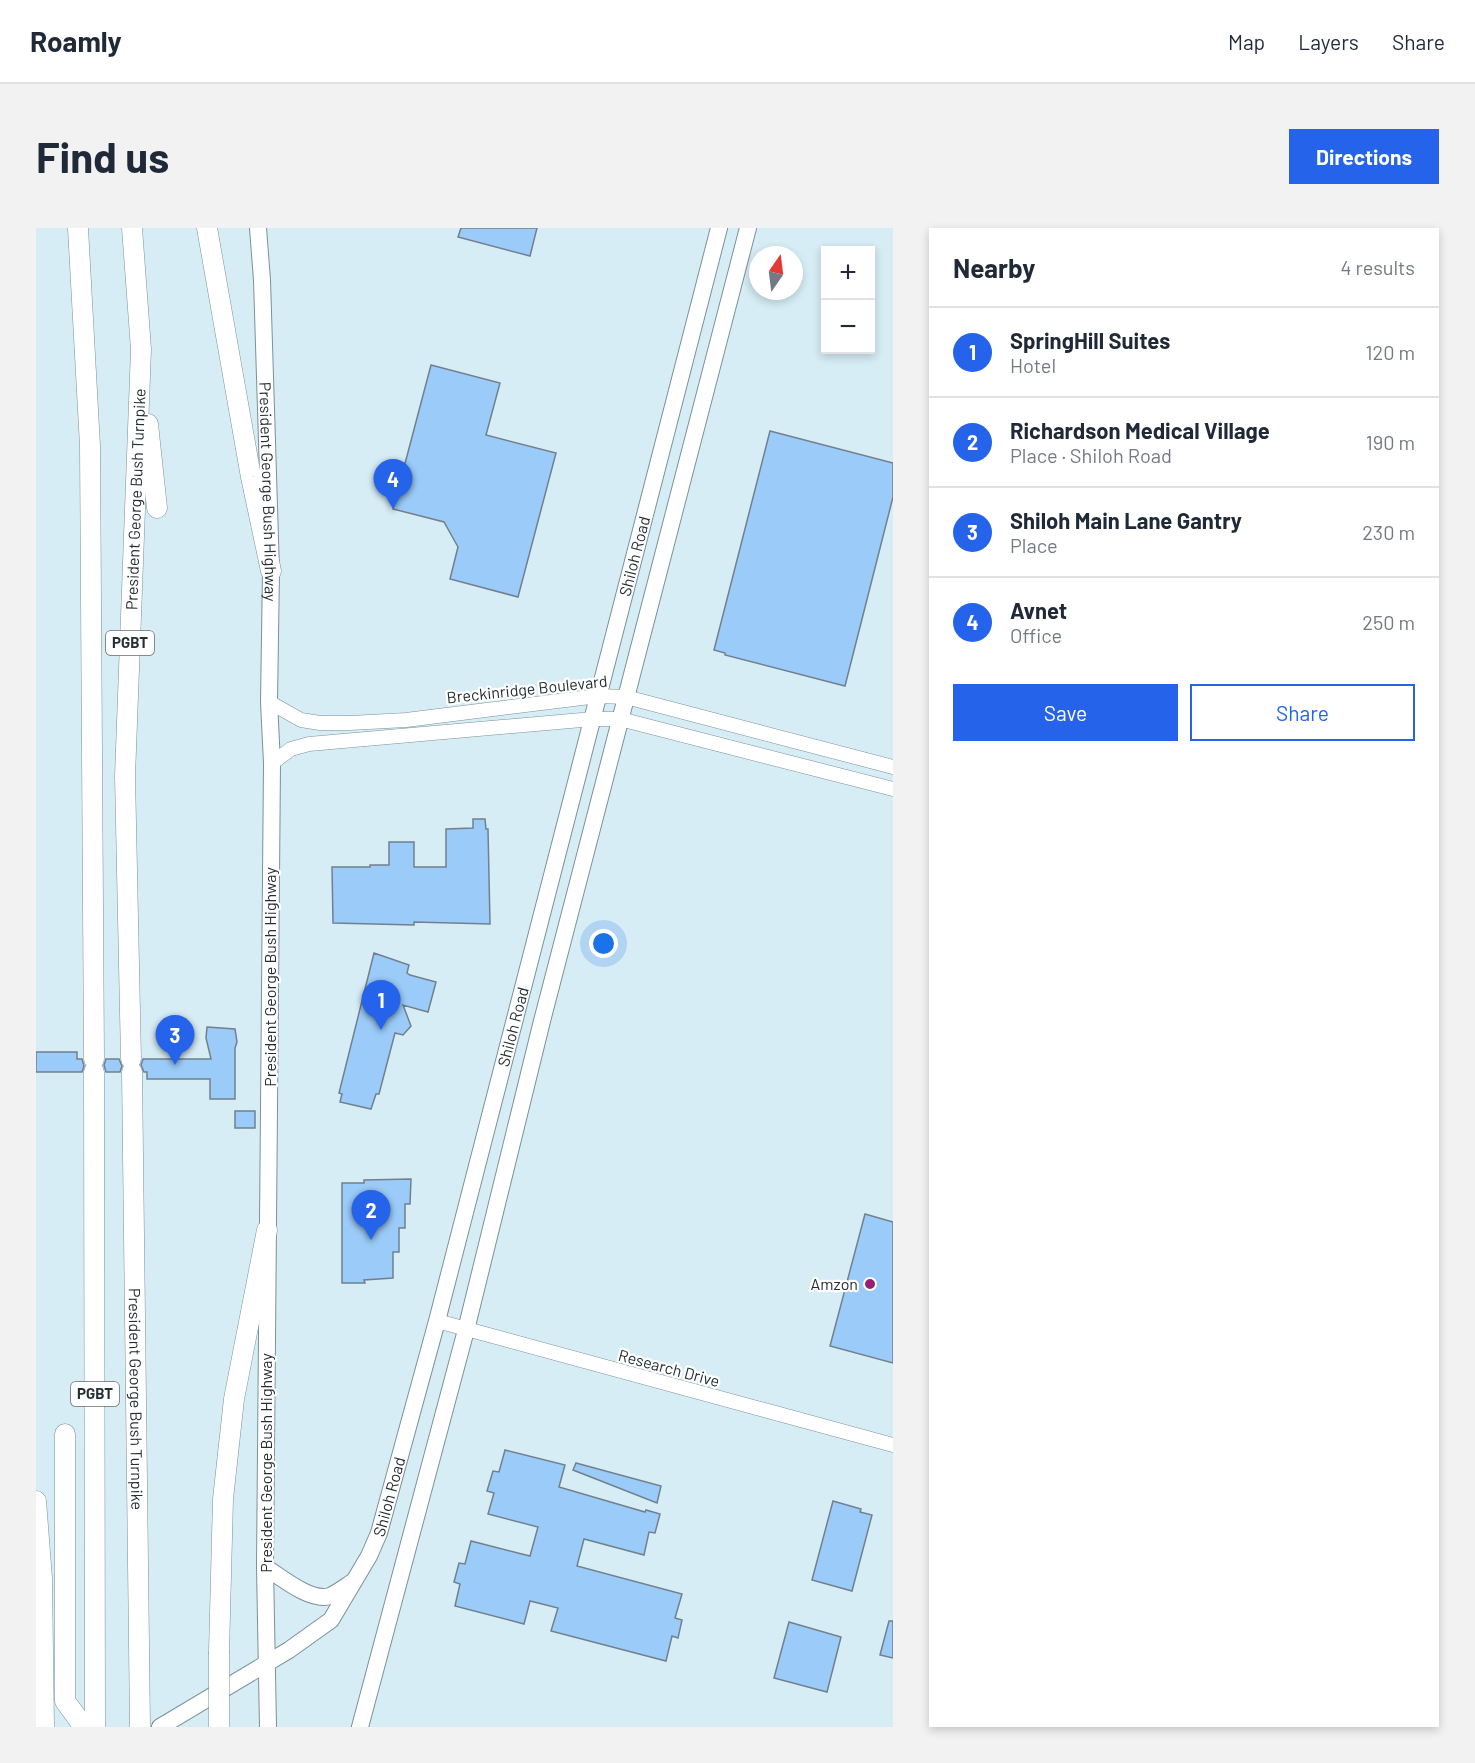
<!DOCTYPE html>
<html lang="en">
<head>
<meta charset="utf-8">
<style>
	body { margin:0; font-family:Barlow,sans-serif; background:#f2f2f3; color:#1f2937 }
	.controls { position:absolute; right:18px; top:18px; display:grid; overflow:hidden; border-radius:0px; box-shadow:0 3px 9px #0003 }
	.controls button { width:54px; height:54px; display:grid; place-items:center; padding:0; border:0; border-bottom:2px solid #e0e1e3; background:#fff; color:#1f2937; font:30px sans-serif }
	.compass { position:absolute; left:713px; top:18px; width:54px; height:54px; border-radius:50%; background:#fff; box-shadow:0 3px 9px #0003; rotate:14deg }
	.you { position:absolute; left:568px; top:716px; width:21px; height:21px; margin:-15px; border:4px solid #fff; border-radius:50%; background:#1a73e8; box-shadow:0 0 0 9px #1a73e833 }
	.badge { display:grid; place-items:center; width:39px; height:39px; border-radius:50%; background:#2563eb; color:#fff; font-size:20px; font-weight:700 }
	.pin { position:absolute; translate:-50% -50px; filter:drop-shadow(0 2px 3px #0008) }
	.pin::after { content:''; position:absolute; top:32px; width:21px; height:18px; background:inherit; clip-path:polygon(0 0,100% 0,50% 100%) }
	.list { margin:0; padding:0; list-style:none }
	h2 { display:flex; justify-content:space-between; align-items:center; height:78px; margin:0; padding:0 24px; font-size:26px }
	h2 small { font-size:20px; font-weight:400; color:#747a83 }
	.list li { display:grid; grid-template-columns:39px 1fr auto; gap:18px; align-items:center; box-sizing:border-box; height:90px; padding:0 24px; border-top:2px solid #e0e1e3 }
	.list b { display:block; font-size:22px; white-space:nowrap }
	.list p { margin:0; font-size:20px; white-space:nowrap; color:#747a83 }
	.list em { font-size:20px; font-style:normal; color:#747a83 }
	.actions { display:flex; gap:12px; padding:18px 24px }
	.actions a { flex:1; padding:14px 0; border:2px solid #2563eb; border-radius:0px; text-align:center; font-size:21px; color:#2563eb }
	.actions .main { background:#2563eb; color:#fff }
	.map { position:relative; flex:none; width:857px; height:1499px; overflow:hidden; border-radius:0px }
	header { display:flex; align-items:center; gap:36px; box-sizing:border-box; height:84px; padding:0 30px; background:#fff; border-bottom:2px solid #e0e1e3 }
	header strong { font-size:28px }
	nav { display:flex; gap:33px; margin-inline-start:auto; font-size:21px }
	.intro { display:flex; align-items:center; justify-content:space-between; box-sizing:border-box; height:144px; padding:0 36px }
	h1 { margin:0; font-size:42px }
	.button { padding:15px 27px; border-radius:0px; background:#2563eb; color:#fff; font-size:21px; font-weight:700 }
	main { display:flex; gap:36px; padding:0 36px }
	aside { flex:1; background:#fff; border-radius:0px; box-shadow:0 3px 9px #0003 }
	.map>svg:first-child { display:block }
</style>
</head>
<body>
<header>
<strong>Roamly</strong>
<nav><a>Map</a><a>Layers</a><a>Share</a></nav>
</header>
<div class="intro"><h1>Find us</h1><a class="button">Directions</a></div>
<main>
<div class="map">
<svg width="857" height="1499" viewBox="0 0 857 1499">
	<rect width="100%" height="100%" fill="#d6edf6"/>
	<path fill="#9bcbf8" stroke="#72808e" stroke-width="1.5" d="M425 0H501L494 28 422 9Z
		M395 137 464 155 450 207 520 225 482 369 414 351 422 319 408 294 357 281Z
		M734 203 857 235V269L809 458 689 427V425L678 422Z
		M437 591H449L450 601H452L454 696 378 694V697L297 695 296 639H334V637H353V614H378V639H410V601L437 600Z
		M338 725 373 737 371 745 374 747 400 754 392 784 367 777 375 798 367 807 359 805 343 866H340L335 881 304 874 306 866 303 865Z
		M171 799 199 801 201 814 199 820V871H174V851H111V844H108L105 837 107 831H175L170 810Z
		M0 824H41V831H46L48 838 46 844H0Z
		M70 831H83L86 838 84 844H70L68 837Z
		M199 883H219V900H199Z
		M375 951 374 976H369V1000H363V1024H357V1050L328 1052 329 1055H306V955H328V952Z
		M829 986 857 994V1135L794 1118Z
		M469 1222 529 1237 523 1259 609 1284 610 1282 624 1286 619 1305 613 1304 608 1327 548 1311 541 1338 646 1366 639 1390 646 1392 642 1410 636 1408 630 1433 515 1403 522 1380 494 1373 488 1396 419 1378 424 1356 418 1354 423 1335 429 1336 435 1313 494 1328 502 1299 452 1286 458 1265 451 1263 457 1243 463 1244Z
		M540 1235 625 1258 621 1275 537 1242Z
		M797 1273 825 1281 824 1284 836 1287 816 1363 776 1352Z
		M853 1393H857V1430L844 1427Z
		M753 1394 805 1409 791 1464 738 1450Z"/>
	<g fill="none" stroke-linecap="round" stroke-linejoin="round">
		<g stroke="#7c9199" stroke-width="15">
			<path id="minor" d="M233 474 265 492 284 495H314L370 492 562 468 590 469 857 539
				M236 535 255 521 273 516 557 491H584L857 561
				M401 1093 857 1217"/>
		</g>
		<g stroke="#7c9199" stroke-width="18">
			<g id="major">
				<path id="s1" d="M222 0 226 52 235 343 233 474 236 535 229 1339 232 1499"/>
				<path d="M229 1339C245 1349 274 1374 294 1368 301 1365 309 1359 315 1355"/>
				<path id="s2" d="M124 1499 253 1422 295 1392 333 1328 343 1305 401 1093 683 0"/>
				<path d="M324 1499 430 1102 506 793 712 0"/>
			</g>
		</g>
		<g stroke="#7c9199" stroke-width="21">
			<g id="highway">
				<path d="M42 0 54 218 58 831"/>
				<path d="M171 0 215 249 235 343"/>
				<path d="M112 196 121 280"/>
				<path id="s3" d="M95 831 89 548 105 121 96 0"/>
				<path d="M58 844 59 1499"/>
				<path id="s4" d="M96 844 104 1499"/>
				<path d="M29 1206V1473L48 1499"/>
				<path d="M0 1273 6 1350 8 1499"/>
				<path d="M183 1424 187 1271 198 1171 231 1002"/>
			</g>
		</g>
		<use href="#minor" stroke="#fff" stroke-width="14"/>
		<use href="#major" stroke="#fff" stroke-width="16"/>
		<use href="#highway" stroke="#fff" stroke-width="20"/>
		<g stroke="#7c9199" stroke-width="21" stroke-linecap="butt">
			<path id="highway-bridge" d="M183 1499V1424"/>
		</g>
		<use href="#highway-bridge" stroke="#fff" stroke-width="20"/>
	</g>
	<circle fill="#991e76" stroke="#fff" stroke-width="2" cx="834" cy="1056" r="6"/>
	<g text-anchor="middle" stroke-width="4.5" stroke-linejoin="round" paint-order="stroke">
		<g fill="#fff" stroke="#676d70" stroke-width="1.5">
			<rect x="70" y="403" width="48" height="24" rx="4.5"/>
			<rect x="35" y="1154" width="48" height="24" rx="4.5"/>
		</g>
		<g font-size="15" font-weight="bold" fill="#262e32">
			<text x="94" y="420">PGBT</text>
			<text x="59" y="1171">PGBT</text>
		</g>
		<g font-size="16" fill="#262e32" stroke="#fff">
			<text dy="6" stroke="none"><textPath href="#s1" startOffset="264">President George Bush Highway</textPath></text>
			<text dy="6" stroke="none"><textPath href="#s3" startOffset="560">President George Bush Turnpike</textPath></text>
			<text dy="6" stroke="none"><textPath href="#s2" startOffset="1311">Shiloh Road</textPath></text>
			<text transform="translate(491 461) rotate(-6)" y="6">Breckinridge Boulevard</text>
			<text transform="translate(234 749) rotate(-90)" y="6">President George Bush Highway</text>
			<text dy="6" stroke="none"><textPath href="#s2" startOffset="825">Shiloh Road</textPath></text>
			<text transform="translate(633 1140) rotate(15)" y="6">Research Drive</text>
			<text dy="6" stroke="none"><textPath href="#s4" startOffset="327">President George Bush Turnpike</textPath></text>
			<text transform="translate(230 1235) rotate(-90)" y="6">President George Bush Highway</text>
			<text dy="6" stroke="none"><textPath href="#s2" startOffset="339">Shiloh Road</textPath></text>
		</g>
		<g font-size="16" fill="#262e32" stroke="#fff" text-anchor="end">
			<text x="822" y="1062">Amzon</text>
		</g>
	</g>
</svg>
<div class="controls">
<button>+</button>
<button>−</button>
</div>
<svg class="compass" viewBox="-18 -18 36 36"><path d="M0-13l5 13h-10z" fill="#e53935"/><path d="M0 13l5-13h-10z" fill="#747a83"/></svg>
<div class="you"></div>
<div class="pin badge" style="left:345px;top:802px">1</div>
<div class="pin badge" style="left:335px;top:1012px">2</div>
<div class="pin badge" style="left:139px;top:837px">3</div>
<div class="pin badge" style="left:357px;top:281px">4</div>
</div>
<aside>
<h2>Nearby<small>4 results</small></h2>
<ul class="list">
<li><span class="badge">1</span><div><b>SpringHill Suites</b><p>Hotel</p></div><em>120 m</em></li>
<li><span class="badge">2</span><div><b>Richardson Medical Village</b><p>Place · Shiloh Road</p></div><em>190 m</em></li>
<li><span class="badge">3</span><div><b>Shiloh Main Lane Gantry</b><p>Place</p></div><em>230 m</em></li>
<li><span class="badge">4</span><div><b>Avnet</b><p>Office</p></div><em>250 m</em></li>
</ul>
<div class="actions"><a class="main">Save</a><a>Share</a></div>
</aside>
</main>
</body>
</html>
